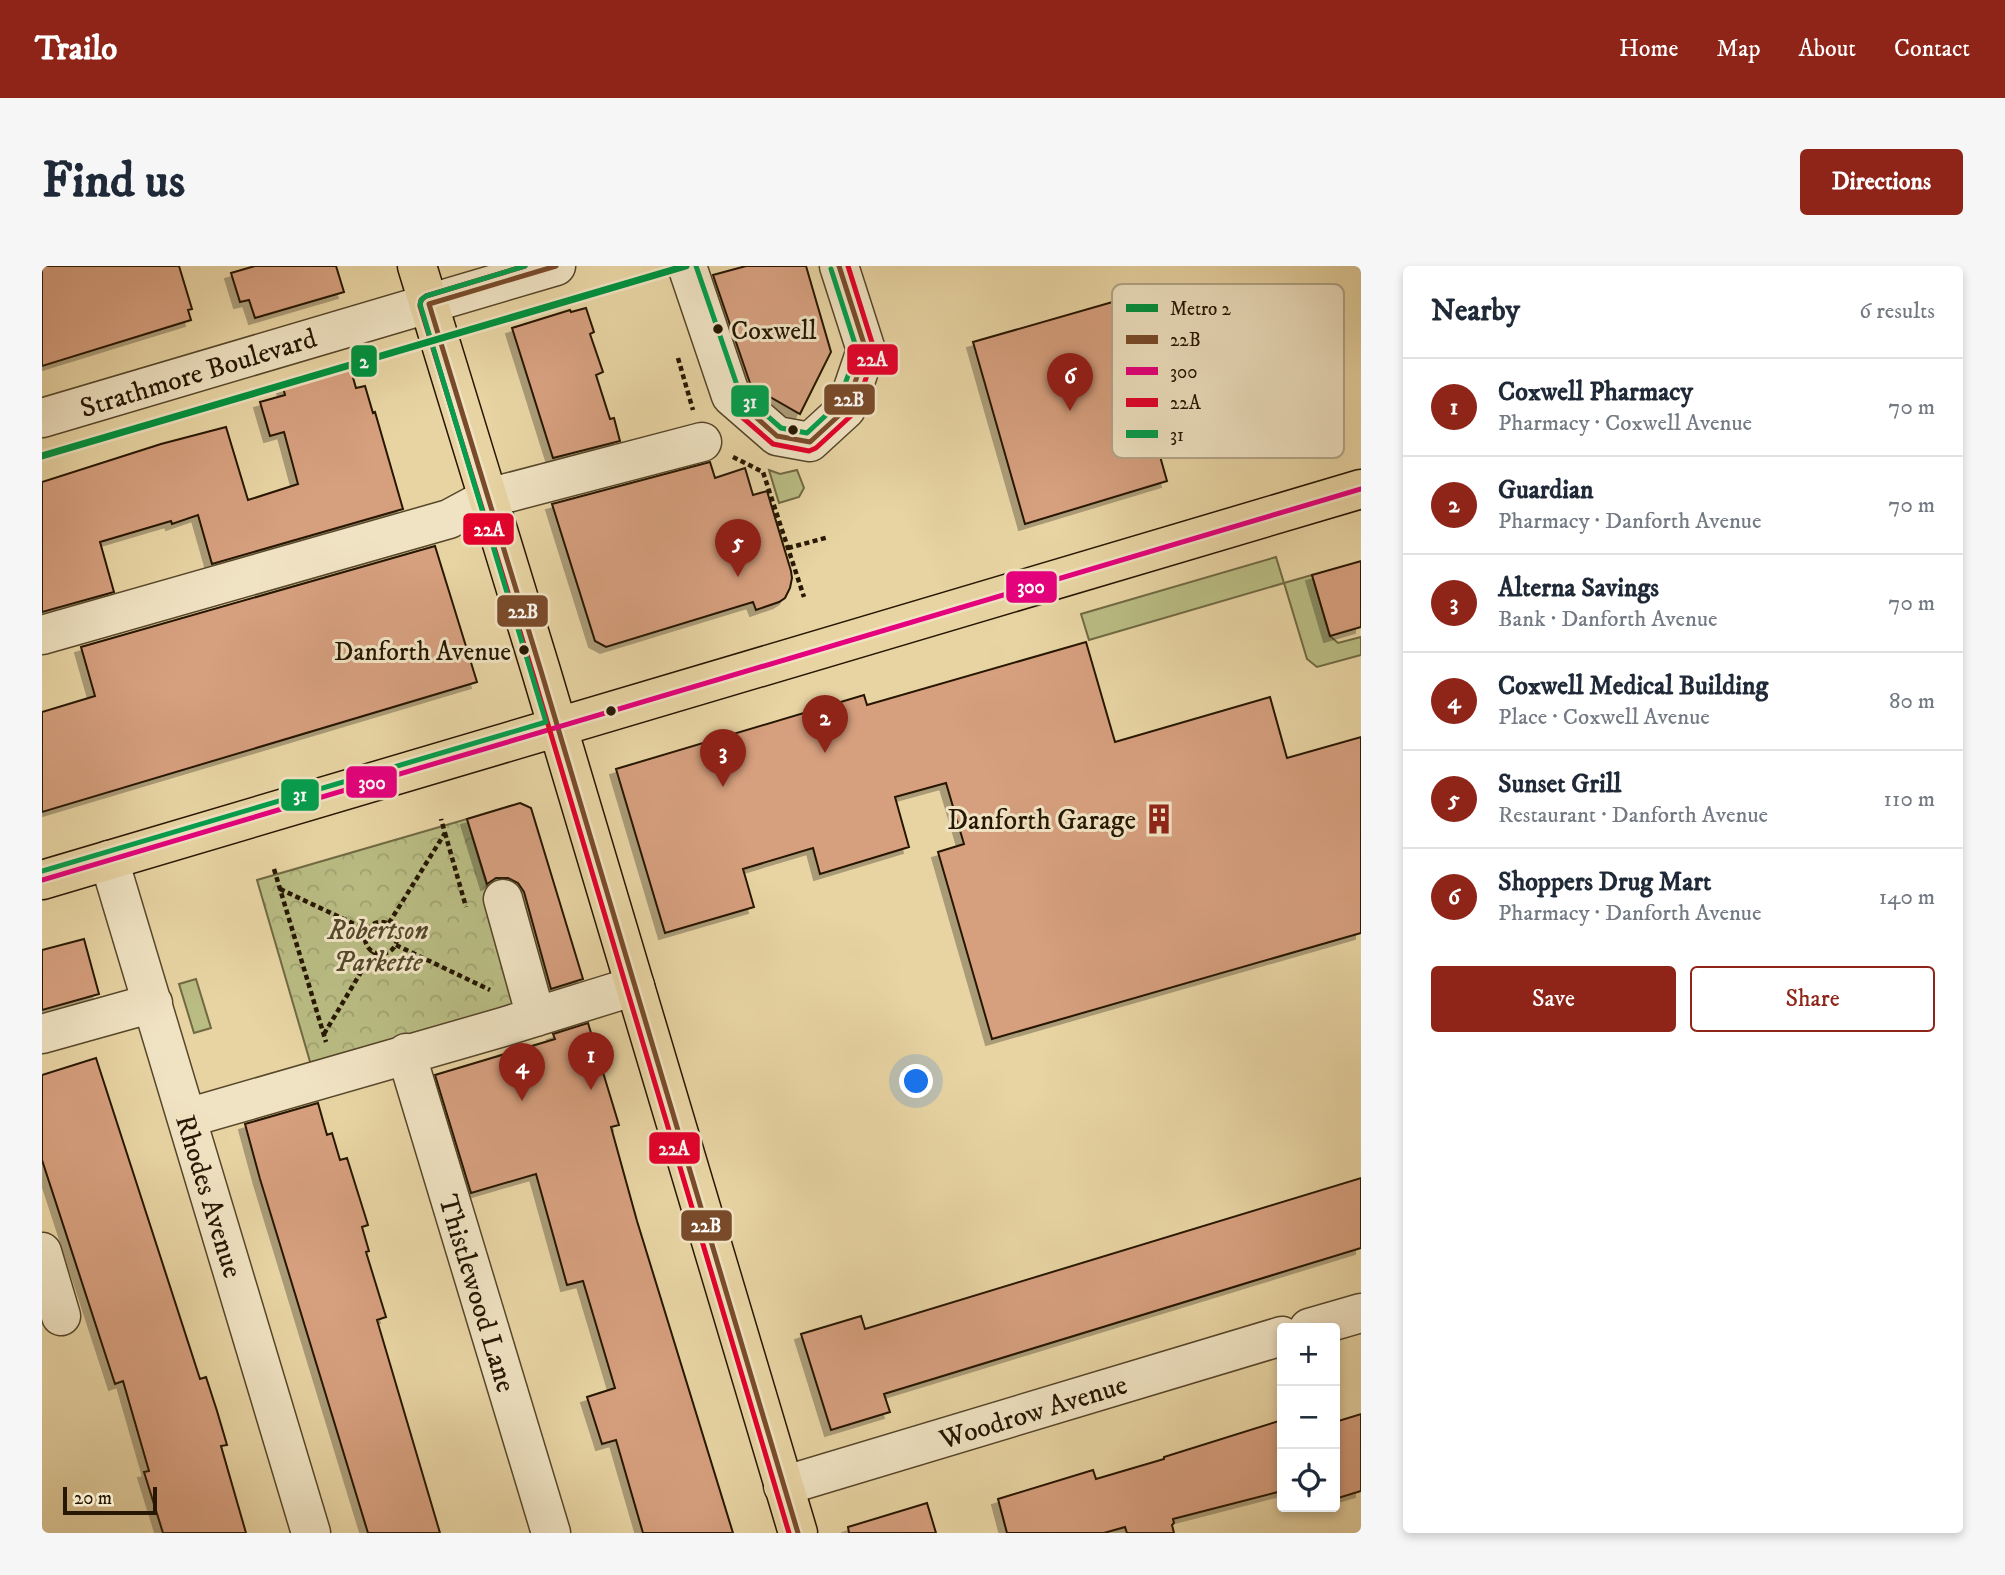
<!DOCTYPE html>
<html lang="en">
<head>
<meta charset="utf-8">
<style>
	body { margin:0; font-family:"IM FELL DW Pica",serif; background:#f6f6f7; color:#1f2937 }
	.controls { position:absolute; right:21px; bottom:21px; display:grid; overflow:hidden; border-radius:7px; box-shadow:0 4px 10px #0003 }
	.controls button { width:63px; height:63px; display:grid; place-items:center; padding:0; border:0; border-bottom:2px solid #e0e1e3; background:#fff; color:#1f2937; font:35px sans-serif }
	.scale { position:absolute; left:21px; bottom:18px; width:94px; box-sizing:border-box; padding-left:7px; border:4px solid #261602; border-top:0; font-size:19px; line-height:24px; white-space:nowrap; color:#261602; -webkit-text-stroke:5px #f0e3c3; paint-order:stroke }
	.you { position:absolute; left:875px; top:816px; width:24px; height:24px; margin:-18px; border:5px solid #fff; border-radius:50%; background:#1a73e8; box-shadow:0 0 0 10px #1a73e833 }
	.badge { display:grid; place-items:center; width:46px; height:46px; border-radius:50%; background:#8f2418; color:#fff; font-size:23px; font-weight:700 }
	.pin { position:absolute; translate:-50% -58px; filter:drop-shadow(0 2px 4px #0008) }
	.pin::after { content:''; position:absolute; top:37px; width:24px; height:21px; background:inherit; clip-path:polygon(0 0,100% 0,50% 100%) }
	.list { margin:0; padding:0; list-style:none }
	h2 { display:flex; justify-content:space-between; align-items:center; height:91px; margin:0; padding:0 28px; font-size:30px }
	h2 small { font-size:23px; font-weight:400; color:#747a83 }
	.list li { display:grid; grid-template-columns:46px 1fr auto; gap:21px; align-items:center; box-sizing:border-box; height:98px; padding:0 28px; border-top:2px solid #e0e1e3 }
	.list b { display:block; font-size:26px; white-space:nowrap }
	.list p { margin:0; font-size:23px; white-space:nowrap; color:#747a83 }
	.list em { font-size:23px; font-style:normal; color:#747a83 }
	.actions { display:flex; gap:14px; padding:21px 28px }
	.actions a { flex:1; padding:16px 0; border:2px solid #8f2418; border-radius:7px; text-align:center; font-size:24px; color:#8f2418 }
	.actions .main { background:#8f2418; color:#fff }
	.icon { flex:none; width:38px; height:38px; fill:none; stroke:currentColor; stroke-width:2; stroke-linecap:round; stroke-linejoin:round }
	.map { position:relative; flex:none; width:1319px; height:1267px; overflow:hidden; border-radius:7px }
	header { display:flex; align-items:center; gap:42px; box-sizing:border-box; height:98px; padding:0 35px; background:#8f2418; color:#fff }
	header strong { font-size:33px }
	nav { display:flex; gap:38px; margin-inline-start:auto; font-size:24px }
	.intro { display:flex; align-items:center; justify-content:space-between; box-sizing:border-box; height:168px; padding:0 42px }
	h1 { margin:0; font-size:49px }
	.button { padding:18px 32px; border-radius:7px; background:#8f2418; color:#fff; font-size:24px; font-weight:700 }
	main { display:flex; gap:42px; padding:0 42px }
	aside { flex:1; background:#fff; border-radius:7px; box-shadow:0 4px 10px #0003 }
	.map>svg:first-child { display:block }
</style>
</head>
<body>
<header>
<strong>Trailo</strong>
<nav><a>Home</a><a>Map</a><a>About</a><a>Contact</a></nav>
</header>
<div class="intro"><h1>Find us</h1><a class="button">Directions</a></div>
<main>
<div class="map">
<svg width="1319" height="1267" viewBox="0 0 1319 1267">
	<defs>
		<pattern id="forest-crowns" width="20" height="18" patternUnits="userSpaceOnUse" patternTransform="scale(1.75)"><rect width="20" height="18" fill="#b9bc83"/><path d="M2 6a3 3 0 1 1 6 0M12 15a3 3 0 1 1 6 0" fill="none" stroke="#9fa170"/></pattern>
		<filter id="shadow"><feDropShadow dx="-6" dy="6" stdDeviation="0" flood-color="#0004"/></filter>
	</defs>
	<rect width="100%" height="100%" fill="#e8d4a3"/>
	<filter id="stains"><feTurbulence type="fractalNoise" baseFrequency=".00286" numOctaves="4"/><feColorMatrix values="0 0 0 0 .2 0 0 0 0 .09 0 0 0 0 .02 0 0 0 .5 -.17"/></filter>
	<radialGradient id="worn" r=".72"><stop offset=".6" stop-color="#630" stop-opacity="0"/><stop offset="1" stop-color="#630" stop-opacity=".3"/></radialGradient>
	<path fill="#b9bc83" stroke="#706942" stroke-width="2" d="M727 204 738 208 755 204 762 222 757 231 737 237Z
		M1234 291 1242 317 1270 309 1288 370 1296 377 1319 371V389L1275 401 1265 393 1242 317 1047 374 1039 348Z
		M154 713 169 762 152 767 137 718Z"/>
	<path fill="url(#forest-crowns)" stroke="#706942" stroke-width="2" d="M425 553 480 737 269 799 215 614Z"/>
	<path fill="#d69f7e" stroke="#261602" stroke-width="2" filter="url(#shadow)" d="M0 0H137L150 43 146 44 149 54 0 100Z
		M213 0H294L302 26 213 52 207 34 198 36 189 7Z
		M704 0H764L789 86 758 148 716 124 708 117 671 9Z
		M1074 35 1125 215 983 258 931 76Z
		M544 42 552 66 548 68 561 106 554 109 568 153 572 152 578 175 511 192 470 62 528 44 529 46Z
		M308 101 314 122 323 120 331 147 333 146 361 243 170 298 156 249 130 258 129 255 58 276 72 326 0 346V216L119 178 184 161 206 234 256 218 242 166 228 170 218 136 243 129 241 121Z
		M668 196 673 212 703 202 711 229 725 225 749 305 750 312 748 322 743 332 737 336 714 344 711 336 564 381 553 375 510 238Z
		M393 280 435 416 0 546V446L53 430 39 381Z
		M1319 295V361L1288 370 1270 309Z
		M1044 376 1073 476 1228 431 1245 492 1319 471V667L950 773 896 586 922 578 904 517 853 531 867 581 778 608 771 582 701 603 712 641 623 667 574 503 822 429 825 439Z
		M478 537 489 542 541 713 509 723 482 626 476 617 466 612H454L445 618 425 553Z
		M42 673 57 728 0 744V684Z
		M546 757 577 859 569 861 595 955 691 1267H601L574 1174 560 1178 545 1131 573 1122 541 1015 525 1019 494 908 429 927 393 809 513 773 511 768Z
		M54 792 158 1113 164 1111 175 1145 185 1179 179 1180 204 1267H121L102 1206 107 1205 81 1115 73 1118 0 894V809Z
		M276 837 285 869 290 867 298 894 305 892 326 959 320 961 327 985 324 986 344 1051 335 1054 398 1267H326L218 913 203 858Z
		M1319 912V982L842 1128 848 1146 789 1164 759 1068 819 1050 823 1063Z
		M1319 1148V1225L1293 1233V1156Z
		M1240 1154V1225L1131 1253 1132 1257 1130 1259 1132 1267H1085L1083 1261 1062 1267H965L956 1233 1051 1204 1054 1213 1122 1193V1191Z
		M885 1237 894 1267H807L806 1261Z"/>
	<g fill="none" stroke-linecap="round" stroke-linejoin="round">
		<g stroke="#56462a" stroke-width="41">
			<path id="minor" d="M645 0 689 130 735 170 768 176 804 143 824 84 797 0
				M0 152 514 0
				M0 369 407 253 446 232 660 176
				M67 594 269 1267
				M461 633 494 751
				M0 768 111 737
				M364 787 509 1267
				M145 852 461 761 593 720
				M0 986 19 1050
				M1267 1062 1319 1047
				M741 1220 1240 1070"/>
		</g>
		<g stroke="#261602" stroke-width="41">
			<path id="major" d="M375 0 499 405 756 1267
				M0 614 1319 223"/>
		</g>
		<path stroke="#261602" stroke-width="4.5" stroke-dasharray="5 3.5" stroke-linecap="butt" d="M636 92 651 144
			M691 191 721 206 762 331
			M746 282 787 271
			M403 567 424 641
			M232 603 284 776
			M238 623 325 664
			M323 672a16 16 0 1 1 32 0a16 16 0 1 1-32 0Z
			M347 657 403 567 399 553
			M354 679 448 724
			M282 768 331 686"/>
		<use href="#minor" stroke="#f0e3c3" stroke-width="38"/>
		<use href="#major" stroke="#e8d4a3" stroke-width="38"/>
		<g stroke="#f0e3c3" stroke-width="10">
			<path id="bus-1" d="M387 38 499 405 756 1267
				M387 38 514 0
				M699 138 735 170 768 176 804 143 824 84 797 0"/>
		</g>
		<g stroke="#f0e3c3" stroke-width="10">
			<path id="bus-2" d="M0 614 1319 223"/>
		</g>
		<g stroke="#f0e3c3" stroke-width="10">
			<path id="bus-3" d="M483 0 384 30 379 34 378 40 491 408 747 1267
				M693 145 731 178 767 185 774 182 812 147 833 86 806 0"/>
		</g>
		<g stroke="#f0e3c3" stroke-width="10">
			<path id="bus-4" d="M654 0 697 125 739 162 765 167 796 138 815 84 789 3
				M0 605 504 456 378 38 380 33 384 30 483 0"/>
		</g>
		<use href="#bus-1" stroke="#7a4b2a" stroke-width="5"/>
		<use href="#bus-2" stroke="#e5007d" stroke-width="5"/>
		<use href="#bus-3" stroke="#e4002b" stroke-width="5"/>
		<use href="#bus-4" stroke="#029f4d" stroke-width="5"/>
		<g stroke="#f0e3c3" stroke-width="12">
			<path id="metro-1" d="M0 190 644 0"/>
		</g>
		<use href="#metro-1" stroke="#00923f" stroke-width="7"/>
	</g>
	<defs>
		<g id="building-bare" transform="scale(2.415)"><path d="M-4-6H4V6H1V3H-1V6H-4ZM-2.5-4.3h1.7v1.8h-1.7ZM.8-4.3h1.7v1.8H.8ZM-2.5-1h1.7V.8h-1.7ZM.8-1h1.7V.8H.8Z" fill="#8f2418" stroke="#f0e3c3" stroke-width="2.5" paint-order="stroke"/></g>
	</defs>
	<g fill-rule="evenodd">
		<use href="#building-bare" x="1117" y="553"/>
	</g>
	<g fill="#261602" stroke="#f0e3c3" stroke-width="2.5">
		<circle cx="676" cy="63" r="6"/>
		<circle cx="751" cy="164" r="6"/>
		<circle cx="482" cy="384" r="6"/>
		<circle cx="569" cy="445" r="6"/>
	</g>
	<g text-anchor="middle" stroke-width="6" stroke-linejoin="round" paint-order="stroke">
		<g font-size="26" fill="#261602" stroke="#f0e3c3" text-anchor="start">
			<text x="689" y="73">Coxwell</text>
			<text x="469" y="394" text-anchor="end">Danforth Avenue</text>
		</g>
		<g font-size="28" fill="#261602" stroke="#f0e3c3">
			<text transform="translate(156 106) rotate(-17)" y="10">Strathmore Boulevard</text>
			<text transform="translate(168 930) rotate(73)" y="10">Rhodes Avenue</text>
			<text transform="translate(436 1027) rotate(73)" y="10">Thistlewood Lane</text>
			<text transform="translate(991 1145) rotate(-17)" y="10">Woodrow Avenue</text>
		</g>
		<g font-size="28" fill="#261602" stroke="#f0e3c3" text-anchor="end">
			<text x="1094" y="563">Danforth Garage</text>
		</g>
		<g font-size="28" font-style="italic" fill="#524829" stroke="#f0e3c3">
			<text x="336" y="673">Robertson<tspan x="336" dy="32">Parkette</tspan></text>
		</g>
	</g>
	<rect x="1070" y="18" width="232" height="174" rx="10" fill="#f0e3c3" stroke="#b3a689" stroke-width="2"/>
	<rect x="1084" y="38" width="32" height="8" fill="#00923f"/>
	<rect x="1084" y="69" width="32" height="9" fill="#7a4b2a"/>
	<rect x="1084" y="101" width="32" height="8" fill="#e5007d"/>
	<rect x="1084" y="132" width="32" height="9" fill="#e4002b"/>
	<rect x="1084" y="164" width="32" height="8" fill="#029f4d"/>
	<g font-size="19" fill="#261602">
		<text x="1128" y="49">Metro 2</text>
		<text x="1128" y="80">22B</text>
		<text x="1128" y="112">300</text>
		<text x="1128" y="143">22A</text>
		<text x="1128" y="175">31</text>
	</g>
	<g stroke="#f0e3c3" stroke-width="2.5">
		<rect x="804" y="77" width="53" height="33" rx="7" fill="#e4002b"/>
		<rect x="308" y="78" width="28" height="34" rx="7" fill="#00923f"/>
		<rect x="781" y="117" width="53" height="33" rx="7" fill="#7a4b2a"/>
		<rect x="688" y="118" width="40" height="34" rx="7" fill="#029f4d"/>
		<rect x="420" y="246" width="53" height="34" rx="7" fill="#e4002b"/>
		<rect x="963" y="304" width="53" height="34" rx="7" fill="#e5007d"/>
		<rect x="454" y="328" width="53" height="34" rx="7" fill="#7a4b2a"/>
		<rect x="303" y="499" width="53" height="34" rx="7" fill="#e5007d"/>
		<rect x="238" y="512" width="40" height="34" rx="7" fill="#029f4d"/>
		<rect x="606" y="865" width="53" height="34" rx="7" fill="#e4002b"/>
		<rect x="638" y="943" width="53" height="33" rx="7" fill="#7a4b2a"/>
	</g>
	<g font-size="19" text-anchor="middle" font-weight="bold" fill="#fff">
		<text x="830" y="100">22A</text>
		<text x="322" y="102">2</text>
		<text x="807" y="140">22B</text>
		<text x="708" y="142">31</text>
		<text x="447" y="270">22A</text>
		<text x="989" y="327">300</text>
		<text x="481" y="352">22B</text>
		<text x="330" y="523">300</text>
		<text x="258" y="535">31</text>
		<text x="632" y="889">22A</text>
		<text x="664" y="966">22B</text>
	</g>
	<rect width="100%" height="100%" filter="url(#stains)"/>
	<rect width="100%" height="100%" fill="url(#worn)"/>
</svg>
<div class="controls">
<button>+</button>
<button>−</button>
<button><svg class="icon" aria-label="locate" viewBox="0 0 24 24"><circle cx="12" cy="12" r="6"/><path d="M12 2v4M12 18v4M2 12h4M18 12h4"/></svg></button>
</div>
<div class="scale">20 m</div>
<div class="you"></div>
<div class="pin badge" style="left:549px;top:824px">1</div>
<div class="pin badge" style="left:783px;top:487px">2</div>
<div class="pin badge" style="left:681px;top:521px">3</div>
<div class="pin badge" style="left:480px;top:835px">4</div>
<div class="pin badge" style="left:696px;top:311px">5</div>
<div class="pin badge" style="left:1028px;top:145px">6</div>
</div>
<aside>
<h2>Nearby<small>6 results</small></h2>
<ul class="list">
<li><span class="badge">1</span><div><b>Coxwell Pharmacy</b><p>Pharmacy · Coxwell Avenue</p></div><em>70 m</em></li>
<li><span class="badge">2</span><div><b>Guardian</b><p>Pharmacy · Danforth Avenue</p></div><em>70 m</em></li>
<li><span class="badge">3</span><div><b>Alterna Savings</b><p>Bank · Danforth Avenue</p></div><em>70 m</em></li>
<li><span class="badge">4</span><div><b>Coxwell Medical Building</b><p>Place · Coxwell Avenue</p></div><em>80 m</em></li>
<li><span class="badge">5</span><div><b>Sunset Grill</b><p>Restaurant · Danforth Avenue</p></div><em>110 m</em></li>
<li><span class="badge">6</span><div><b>Shoppers Drug Mart</b><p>Pharmacy · Danforth Avenue</p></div><em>140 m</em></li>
</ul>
<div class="actions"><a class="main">Save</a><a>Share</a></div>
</aside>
</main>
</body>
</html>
